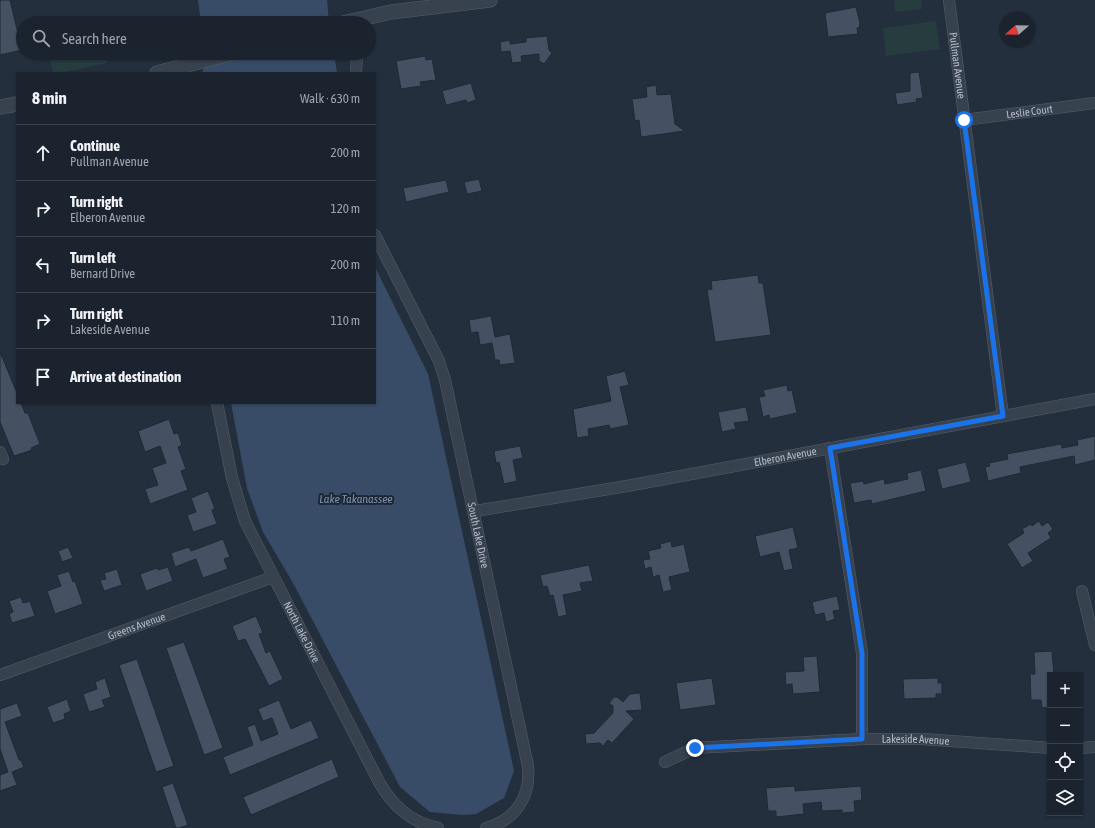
<!DOCTYPE html>
<html lang="en">
<head>
<meta charset="utf-8">
<style>
	body { margin:0; font-family:"Asap Condensed",sans-serif; background:#242b36; color:#f1f3f6 }
	.controls { position:absolute; right:12px; bottom:12px; display:grid; overflow:hidden; border-radius:0px; box-shadow:0 1px 3px #0004 }
	.controls button { width:36px; height:36px; display:grid; place-items:center; padding:0; border:0; border-bottom:1px solid #39404a; background:#1b232e; color:#f1f3f6; font:20px sans-serif }
	.compass { position:absolute; left:999px; top:12px; width:36px; height:36px; border-radius:50%; background:#1b232e; box-shadow:0 1px 3px #0004; rotate:250deg }
	.stop { position:absolute; width:12px; height:12px; margin:-9px; border:3px solid #1a73e8; border-radius:50%; background:#fff }
	.stop.end { background:#1a73e8; border-color:#fff; box-shadow:0 1px 4px #0008 }
	.list { margin:0; padding:0; list-style:none }
	h2 { display:flex; justify-content:space-between; align-items:center; height:52px; margin:0; padding:0 16px; font-size:17px }
	h2 small { font-size:13px; font-weight:400; color:#a0a4aa }
	.list li { display:grid; grid-template-columns:26px 1fr auto; gap:12px; align-items:center; box-sizing:border-box; height:56px; padding:0 16px; border-top:1px solid #39404a }
	.list b { display:block; font-size:15px; white-space:nowrap }
	.list p { margin:0; font-size:13px; white-space:nowrap; color:#a0a4aa }
	.list em { font-size:13px; font-style:normal; color:#a0a4aa }
	.icon { flex:none; width:22px; height:22px; fill:none; stroke:currentColor; stroke-width:2; stroke-linecap:round; stroke-linejoin:round }
	.map { position:relative; flex:none; width:1095px; height:828px; overflow:hidden }
	.search { position:absolute; background:#1b232e; box-shadow:0 1px 3px #0004; left:16px; top:16px; width:360px; height:44px; display:flex; align-items:center; gap:10px; box-sizing:border-box; padding:0 14px; border-radius:22px; color:#a0a4aa; font-size:15px }
	.panel { position:absolute; background:#1b232e; box-shadow:0 1px 3px #0004; left:16px; top:72px; width:360px; height:332px; border-radius:0px }
	.map>svg:first-child { display:block }
</style>
</head>
<body>
<div class="map">
<svg width="1095" height="828" viewBox="0 0 1095 828">
	<rect width="100%" height="100%" fill="#242f3e"/>
	<path fill="#263c3f" d="M894 0H921L922 9 895 12Z
		M936 21 940 49 886 56 883 28Z
		M49 53H104L107 63 61 73H53Z"/>
	<path fill="#394c67" d="M198 0H327L329 23H201Z
		M205 53H334L337 73H202L206 60Z
		M375 267 428 374 514 771 504 798 476 814 463 815 430 812 400 787 293 583 263 532 247 488 231 403H375Z"/>
	<path fill="#455162" stroke="#1f2835" d="M0 0H10L22 50 0 55Z
		M856 7 860 23 859 28H857L858 34 828 37 825 13Z
		M547 36 549 50 552 53 544 64 539 61V54L521 56 522 62 512 63 510 51 501 52 500 42 510 40V44L526 42V38Z
		M425 56 426 60 432 59 436 80 420 82 421 86 401 89 396 61Z
		M919 72 923 98 916 99 917 102 897 105 895 93 910 91V73Z
		M471 83 476 100 467 103 466 100 446 105 442 91Z
		M656 85 657 95 671 94 675 124 685 131 641 137 639 120 635 121 632 99 647 97 646 87Z
		M479 179 482 191 467 194 464 182Z
		M446 180 449 192 406 202 403 188Z
		M758 275 759 283H763L771 335 715 342 707 290 712 289 711 281Z
		M491 316 495 337 510 334 515 363 500 365 499 360H495L492 343 480 345 478 332 471 333 469 320Z
		M0 352 17 393V403H21L25 413H28L40 444 31 448 32 450 14 456 0 422Z
		M625 371 629 385 620 387 629 425 610 429 609 425 588 429 589 436 577 438 573 409 611 401 606 376Z
		M787 385 788 391 792 390 797 413 770 419 769 415 763 417 759 397 765 396 763 390Z
		M746 407 749 421 734 423 736 429 722 432 718 412Z
		M169 419 174 434 178 433 182 445 178 447 186 469 181 471 188 490 150 504 145 489 158 485 152 468 166 463 160 446 145 452 138 431Z
		M1095 436V460L1075 465 1074 456 1020 467 1021 473 988 481 985 467 990 466 989 463 1008 459 1007 454 1061 444 1062 448 1078 445 1077 440Z
		M520 446 523 458 513 460 517 481 504 484 499 462 496 463 494 451Z
		M966 462 971 482 942 489 937 469Z
		M921 470 926 491 872 504 871 500 854 503 850 483 863 481 864 484 884 479 885 484 908 479 907 473Z
		M208 491 215 509 212 510 217 524 193 532 187 515 196 512 191 498Z
		M1039 521 1042 526 1048 522 1053 529 1048 533 1051 538 1028 553 1033 561 1022 568 1007 544 1024 533 1022 529 1031 524 1032 526Z
		M793 527 798 548 789 550 793 569 784 571 779 552 760 557 755 536Z
		M223 539 230 557 224 559 228 569 203 578 196 559 175 567 171 553 189 547 191 551Z
		M671 541 672 547 684 544 690 572 669 577 672 590 663 592 659 575 653 577 651 567 645 569 643 560 650 559 648 551 661 548 660 544Z
		M68 547 73 558 62 562 58 551Z
		M589 565 593 581 580 583 582 591 563 595 567 615 558 617 553 595 550 596 547 586 543 587 540 575Z
		M168 567 173 581 146 591 140 574 157 568 158 570Z
		M117 569 122 585 104 591 100 580 106 579 104 573Z
		M69 571 73 582 75 581 83 604 55 614 47 591 61 586 57 575Z
		M837 596 840 610 833 611 835 619 826 622 824 613 815 615 812 602Z
		M21 597 23 603 30 601 35 616 12 623 9 614 13 612 9 601Z
		M256 616 263 633 259 634 266 653 270 651 283 679 269 686 245 639 238 641 232 626Z
		M184 642 223 748 204 755 166 648Z
		M1052 651 1054 675H1050L1049 707 1042 708 1041 700H1031L1030 674H1035L1034 652Z
		M817 656 820 692 793 694 792 684 786 685 785 672 804 671 803 657Z
		M137 659 174 766 156 772 119 665Z
		M105 678 111 697 102 700 105 707 89 712 83 694 97 689 95 682Z
		M712 678 716 705 680 710 676 683Z
		M938 678V683H942V694H936V698L904 699 903 679Z
		M640 693 642 710 626 711 634 719 612 743 608 740 603 746 600 743 586 744 585 734 594 733 613 713V706L609 703 614 697H617L623 702 630 694Z
		M67 699 71 711 64 714 65 719 53 723 47 707Z
		M279 700 291 729 311 720 319 738 230 775 223 757 253 745 247 727 255 724 261 741 278 734 272 718 263 721 258 709Z
		M17 703 22 716 5 722 19 760H21L24 767 12 772 17 785 0 791V775L8 772 0 749V709Z
		M332 759 339 777 251 815 243 797Z
		M173 783 188 825 179 828H176L162 787Z
		M795 786V791L861 786 862 800 854 801 855 812 842 813V810L822 811 821 802 803 804 804 814 776 817V811H768L766 788Z"/>
	<g fill="none" stroke-linecap="round" stroke-linejoin="round">
		<g stroke="#565f6c" stroke-width="12">
			<g id="minor">
				<path id="s1" d="M949 0 1003 416"/>
				<path d="M356 73 357 53"/>
				<path id="s2" d="M964 120 1095 103"/>
				<path id="s3" d="M375 235 439 361 445 380 528 766C531 796 516 820 486 828"/>
				<path id="s4" d="M217 403 232 478 245 521 379 782C392 805 412 823 438 828"/>
				<path d="M830 448 862 653V739"/>
				<path d="M0 452 3 459"/>
				<path id="s5" d="M475 511 627 486 1095 399"/>
				<path d="M1082 591 1095 645"/>
				<path id="s6" d="M0 675 273 577"/>
				<path d="M1080 748 1095 747"/>
				<path id="s7" d="M665 762 695 748 862 739H922L1050 748"/>
			</g>
		</g>
		<g stroke="#565f6c" stroke-width="15">
			<path id="tertiary" d="M343 23 391 12 490 0
				M157 73 232 53
				M0 107 17 104"/>
		</g>
		<use href="#minor" stroke="#38414e" stroke-width="11"/>
		<use href="#tertiary" stroke="#38414e" stroke-width="14"/>
	</g>
	<g fill="none" stroke-linecap="round" stroke-linejoin="round">
		<path stroke="#1a73e8" stroke-width="5" d="M695 748 862 739V653L830 448 1003 416 964 120"/>
	</g>
	<g text-anchor="middle" stroke-width="4" stroke-linejoin="round" paint-order="stroke">
		<g font-size="11" fill="#b4bcc9" stroke="#1d2633">
			<text dy="4" stroke="none"><textPath href="#s1" startOffset="66">Pullman Avenue</textPath></text>
			<text dy="4" stroke="none"><textPath href="#s2" startOffset="66">Leslie Court</textPath></text>
			<text dy="4" stroke="none"><textPath href="#s5" startOffset="315">Elberon Avenue</textPath></text>
			<text dy="4" stroke="none"><textPath href="#s3" startOffset="320">South Lake Drive</textPath></text>
			<text dy="4" stroke="none"><textPath href="#s6" startOffset="145">Greens Avenue</textPath></text>
			<text dy="4" stroke="none"><textPath href="#s4" startOffset="246">North Lake Drive</textPath></text>
			<text dy="4" stroke="none"><textPath href="#s7" startOffset="254">Lakeside Avenue</textPath></text>
		</g>
		<g font-size="12" font-style="italic" fill="#7c92b1" stroke="#1d2633">
			<text x="356" y="503">Lake Takanassee</text>
		</g>
	</g>
</svg>
<div class="controls">
<button>+</button>
<button>−</button>
<button><svg class="icon" aria-label="locate" viewBox="0 0 24 24"><circle cx="12" cy="12" r="6"/><path d="M12 2v4M12 18v4M2 12h4M18 12h4"/></svg></button>
<button><svg class="icon" aria-label="layers" viewBox="0 0 24 24"><path d="M12 4l9 5-9 5-9-5zM3 14l9 5 9-5"/></svg></button>
</div>
<svg class="compass" viewBox="-18 -18 36 36"><path d="M0-13l5 13h-10z" fill="#e53935"/><path d="M0 13l5-13h-10z" fill="#a0a4aa"/></svg>
<div class="stop" style="left:964px;top:120px"></div>
<div class="stop end" style="left:695px;top:748px"></div>
<div class="search"><svg class="icon" aria-label="search" viewBox="0 0 24 24"><circle cx="10" cy="10" r="6"/><path d="M15 15l6 6"/></svg>Search here</div>
<section class="panel">
<h2>8 min<small>Walk · 630 m</small></h2>
<ul class="list">
<li><svg class="icon" aria-label="ahead" viewBox="0 0 24 24"><path d="M12 20V5M6 11l6-6 6 6"/></svg><div><b>Continue</b><p>Pullman Avenue</p></div><em>200 m</em></li>
<li><svg class="icon" aria-label="right" viewBox="0 0 24 24"><path d="M7 20v-9h11M14 6l5 5-5 5"/></svg><div><b>Turn right</b><p>Elberon Avenue</p></div><em>120 m</em></li>
<li><svg class="icon" aria-label="left" viewBox="0 0 24 24"><path d="M17 20v-9H6M10 6l-5 5 5 5"/></svg><div><b>Turn left</b><p>Bernard Drive</p></div><em>200 m</em></li>
<li><svg class="icon" aria-label="right" viewBox="0 0 24 24"><path d="M7 20v-9h11M14 6l5 5-5 5"/></svg><div><b>Turn right</b><p>Lakeside Avenue</p></div><em>110 m</em></li>
<li><svg class="icon" aria-label="arrive" viewBox="0 0 24 24"><path d="M6 21V4h12l-3 4 3 4H6"/></svg><div><b>Arrive at destination</b></div></li>
</ul>
</section>
</div>
</body>
</html>
